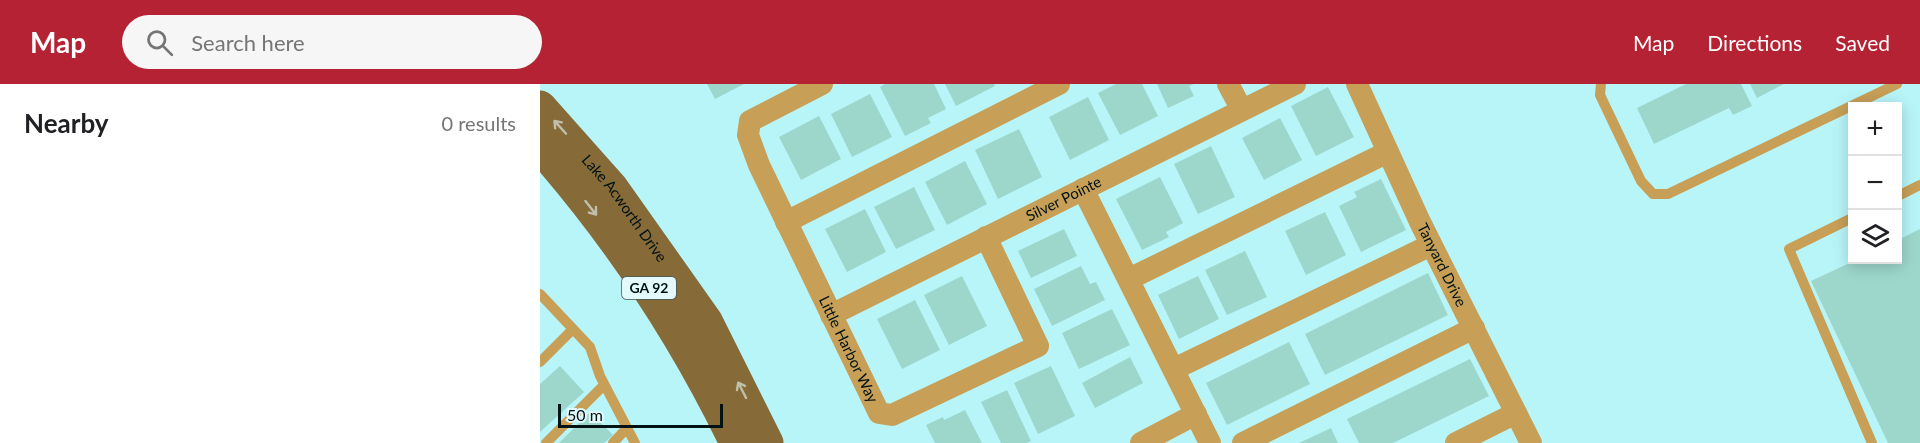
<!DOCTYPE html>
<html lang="en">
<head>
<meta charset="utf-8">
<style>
	body { margin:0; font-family:Lato,sans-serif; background:#f6f6f6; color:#202124 }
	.controls { position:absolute; right:18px; top:18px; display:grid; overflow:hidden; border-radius:0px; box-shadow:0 3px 15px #0003 }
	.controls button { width:54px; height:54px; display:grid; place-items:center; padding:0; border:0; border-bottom:2px solid #e0e0e0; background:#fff; color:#202124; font:30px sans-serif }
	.scale { position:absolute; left:18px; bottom:15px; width:165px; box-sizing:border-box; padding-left:6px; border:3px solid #001214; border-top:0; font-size:16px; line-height:21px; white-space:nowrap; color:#001214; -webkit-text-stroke:4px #e3fafc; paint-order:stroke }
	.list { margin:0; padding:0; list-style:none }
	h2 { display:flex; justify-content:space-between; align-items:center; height:78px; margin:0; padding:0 24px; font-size:26px }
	h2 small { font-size:20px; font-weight:400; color:#757577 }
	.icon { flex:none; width:33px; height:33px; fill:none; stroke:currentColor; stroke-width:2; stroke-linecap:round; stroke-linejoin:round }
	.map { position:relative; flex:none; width:1380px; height:359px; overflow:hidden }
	header { display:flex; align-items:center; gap:36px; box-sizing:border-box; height:84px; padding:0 30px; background:#b42233; color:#fff }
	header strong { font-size:28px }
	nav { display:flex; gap:33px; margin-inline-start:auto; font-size:21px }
	.search { width:420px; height:54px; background:#f6f6f6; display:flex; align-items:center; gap:15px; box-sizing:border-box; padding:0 21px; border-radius:33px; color:#757577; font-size:22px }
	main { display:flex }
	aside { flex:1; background:#fff }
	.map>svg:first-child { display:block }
</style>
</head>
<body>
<header>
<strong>Map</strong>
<div class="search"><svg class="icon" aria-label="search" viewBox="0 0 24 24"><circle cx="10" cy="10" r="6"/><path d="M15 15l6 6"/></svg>Search here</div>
<nav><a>Map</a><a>Directions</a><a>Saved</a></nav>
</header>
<main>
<aside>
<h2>Nearby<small>0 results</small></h2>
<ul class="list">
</ul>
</aside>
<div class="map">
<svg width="1380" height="359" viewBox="0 0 1380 359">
	<rect width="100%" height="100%" fill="#b8f5f9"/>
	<path fill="#9dd7cc" d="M167 0H204L175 15Z
		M345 0H394L406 25 388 34 391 39 365 52 340 3Z
		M405 0H454L455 2 416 22Z
		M576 0H602L618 32 580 51 558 9Z
		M617 0H654L649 2 654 12 628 24Z
		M1146 0H1201L1212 22 1193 31 1189 24 1114 60 1097 24Z
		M1210 0H1244L1217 14Z
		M788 3 814 53 776 72 751 22Z
		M330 10 352 53 312 73 291 30Z
		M548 13 569 56 530 76 509 33Z
		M279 32 301 75 261 96 239 53Z
		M740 34 762 76 724 96 702 54Z
		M479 45 502 93 458 115 435 66Z
		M671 62 695 113 658 130 634 80Z
		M425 77 447 120 407 141 385 98Z
		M620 93 643 139 626 148 629 153 602 166 576 115Z
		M841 95 866 146 821 168 799 122 817 113 814 108Z
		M374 103 395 146 356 165 334 123Z
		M325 125 346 168 307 188 285 145Z
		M785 128 806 171 766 191 745 147Z
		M524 145 537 172 491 194 478 167Z
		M1380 145V359H1348L1271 197 1316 176H1358V156Z
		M705 167 727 213 687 231 665 186Z
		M541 182 550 200 556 198 565 216 512 242 494 205Z
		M888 189 908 231 785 291 765 250Z
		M422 192 447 242 409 261 384 211Z
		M658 192 679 235 639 255 618 211Z
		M375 216 400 266 362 285 337 235Z
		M572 225 590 261 539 285 522 249Z
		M749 258 770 300 687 341 666 299Z
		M590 273 603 299 555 324 542 299Z
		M930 275 949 312 853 359H819L807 335Z
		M20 282 44 308 0 348V300Z
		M511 282 535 332 498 350 474 299Z
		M467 306 491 357 487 359H461L441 318Z
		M425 326 442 359H395L386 341 403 333 404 336Z
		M50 328 73 351 64 359H19Z
		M791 344 798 359H759Z"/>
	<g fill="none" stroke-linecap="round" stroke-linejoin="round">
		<path stroke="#c79f57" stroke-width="10" d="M1061 0 1060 11 1101 97 1113 110H1128L1357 0
			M1358 112 1380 101
			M1312 134 1249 165 1332 359
			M0 210 50 263 60 292 95 359
			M0 278 33 245
			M6 359 64 301
			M73 359 87 344"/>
		<g stroke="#c79f57" stroke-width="22">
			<path id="s1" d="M282 0 210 37 208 51 219 81 339 329 352 331 498 262 446 153"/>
			<path d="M688 0 702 26"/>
			<path id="s2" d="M817 0 880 138 991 359"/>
			<path d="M543 105 670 359"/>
			<path d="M246 138 519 0"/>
			<path d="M589 195 848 68"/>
			<path id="s3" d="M291 231 755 0"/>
			<path d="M634 285 891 161"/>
			<path d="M601 359 656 330"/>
			<path d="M703 359 934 244"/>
			<path d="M916 359 976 329"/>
		</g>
		<g stroke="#866a37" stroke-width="33">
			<path id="s4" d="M0 23 72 104 166 237 227 359"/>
			<path d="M0 63C79 153 144 251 196 359"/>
		</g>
	</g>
	<defs><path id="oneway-shaft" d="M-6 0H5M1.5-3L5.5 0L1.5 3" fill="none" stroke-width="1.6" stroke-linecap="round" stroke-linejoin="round" transform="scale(1.5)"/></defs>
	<g stroke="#bec0ad">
		<use href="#oneway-shaft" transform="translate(20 43) rotate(-132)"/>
		<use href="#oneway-shaft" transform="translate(51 124) rotate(52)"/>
		<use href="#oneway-shaft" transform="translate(202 306) rotate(-117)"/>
	</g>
	<g text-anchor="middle" stroke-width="4.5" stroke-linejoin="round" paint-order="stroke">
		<rect fill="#e3fafc" stroke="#44585a" stroke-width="1.5" x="82" y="193" width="54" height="22" rx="4.5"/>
		<g font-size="14" font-weight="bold" fill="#001214">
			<text x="109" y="209">GA 92</text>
		</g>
		<g font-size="15" fill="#001214" stroke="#e3fafc">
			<text dy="5" stroke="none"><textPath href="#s3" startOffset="260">Silver Pointe</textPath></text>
			<text dy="5" stroke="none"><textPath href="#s4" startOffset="132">Lake Acworth Drive</textPath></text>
			<text dy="5" stroke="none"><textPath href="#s2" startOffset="200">Tanyard Drive</textPath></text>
			<text dy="5" stroke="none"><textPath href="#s1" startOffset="332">Little Harbor Way</textPath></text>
		</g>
	</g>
</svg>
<div class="controls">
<button>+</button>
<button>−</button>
<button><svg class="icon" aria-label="layers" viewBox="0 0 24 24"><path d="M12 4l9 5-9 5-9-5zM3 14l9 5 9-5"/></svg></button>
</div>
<div class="scale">50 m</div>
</div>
</main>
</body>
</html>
